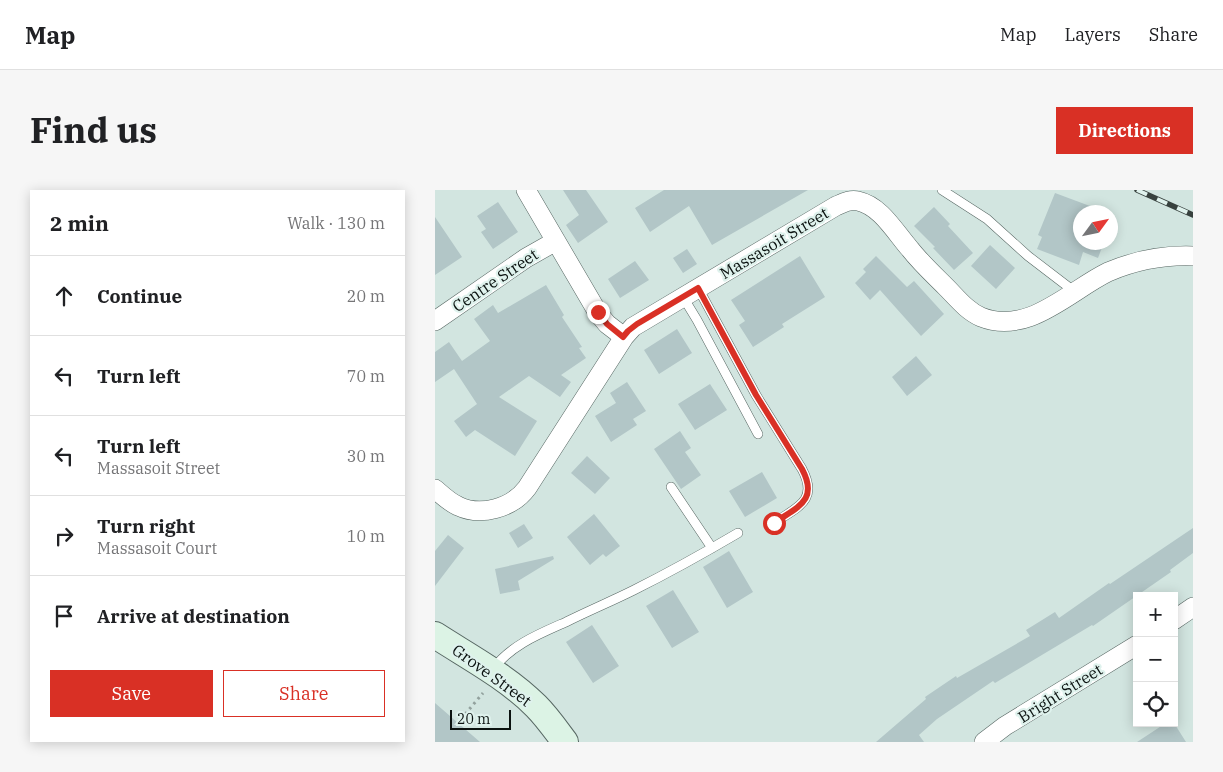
<!DOCTYPE html>
<html lang="en">
<head>
<meta charset="utf-8">
<style>
	body { margin:0; font-family:"IBM Plex Serif",serif; background:#f6f6f6; color:#202124 }
	.controls { position:absolute; right:15px; bottom:15px; display:grid; overflow:hidden; border-radius:0px; box-shadow:0 2px 12px #0003 }
	.controls button { width:45px; height:45px; display:grid; place-items:center; padding:0; border:0; border-bottom:1px solid #e0e0e0; background:#fff; color:#202124; font:25px sans-serif }
	.compass { position:absolute; left:638px; top:15px; width:45px; height:45px; border-radius:50%; background:#fff; box-shadow:0 2px 12px #0003; rotate:57deg }
	.scale { position:absolute; left:15px; bottom:12px; width:61px; box-sizing:border-box; padding-left:5px; border:2px solid #0b1210; border-top:0; font-size:14px; line-height:18px; white-space:nowrap; color:#0b1210; -webkit-text-stroke:4px #dff2ed; paint-order:stroke }
	.stop { position:absolute; width:15px; height:15px; margin:-11px; border:4px solid #d93025; border-radius:50%; background:#fff }
	.stop.end { background:#d93025; border-color:#fff; box-shadow:0 1px 5px #0008 }
	.list { margin:0; padding:0; list-style:none }
	h2 { display:flex; justify-content:space-between; align-items:center; height:65px; margin:0; padding:0 20px; font-size:21px }
	h2 small { font-size:16px; font-weight:400; color:#757577 }
	.list li { display:grid; grid-template-columns:32px 1fr auto; gap:15px; align-items:center; box-sizing:border-box; height:80px; padding:0 20px; border-top:1px solid #e0e0e0 }
	.list b { display:block; font-size:19px; white-space:nowrap }
	.list p { margin:0; font-size:16px; white-space:nowrap; color:#757577 }
	.list em { font-size:16px; font-style:normal; color:#757577 }
	.actions { display:flex; gap:10px; padding:15px 20px }
	.actions a { flex:1; padding:11px 0; border:1px solid #d93025; border-radius:0px; text-align:center; font-size:18px; color:#d93025 }
	.actions .main { background:#d93025; color:#fff }
	.icon { flex:none; width:28px; height:28px; fill:none; stroke:currentColor; stroke-width:2; stroke-linecap:round; stroke-linejoin:round }
	.map { position:relative; flex:none; width:758px; height:552px; overflow:hidden; border-radius:0px }
	header { display:flex; align-items:center; gap:30px; box-sizing:border-box; height:70px; padding:0 25px; background:#fff; border-bottom:1px solid #e0e0e0 }
	header strong { font-size:24px }
	nav { display:flex; gap:28px; margin-inline-start:auto; font-size:18px }
	.intro { display:flex; align-items:center; justify-content:space-between; box-sizing:border-box; height:120px; padding:0 30px }
	h1 { margin:0; font-size:35px }
	.button { padding:12px 22px; border-radius:0px; background:#d93025; color:#fff; font-size:18px; font-weight:700 }
	main { display:flex; gap:30px; padding:0 30px }
	aside { flex:1; background:#fff; border-radius:0px; box-shadow:0 2px 12px #0003 }
	.map>svg:first-child { display:block }
</style>
</head>
<body>
<header>
<strong>Map</strong>
<nav><a>Map</a><a>Layers</a><a>Share</a></nav>
</header>
<div class="intro"><h1>Find us</h1><a class="button">Directions</a></div>
<main>
<aside>
<h2>2 min<small>Walk · 130 m</small></h2>
<ul class="list">
<li><svg class="icon" aria-label="ahead" viewBox="0 0 24 24"><path d="M12 20V5M6 11l6-6 6 6"/></svg><div><b>Continue</b></div><em>20 m</em></li>
<li><svg class="icon" aria-label="left" viewBox="0 0 24 24"><path d="M17 20v-9H6M10 6l-5 5 5 5"/></svg><div><b>Turn left</b></div><em>70 m</em></li>
<li><svg class="icon" aria-label="left" viewBox="0 0 24 24"><path d="M17 20v-9H6M10 6l-5 5 5 5"/></svg><div><b>Turn left</b><p>Massasoit Street</p></div><em>30 m</em></li>
<li><svg class="icon" aria-label="right" viewBox="0 0 24 24"><path d="M7 20v-9h11M14 6l5 5-5 5"/></svg><div><b>Turn right</b><p>Massasoit Court</p></div><em>10 m</em></li>
<li><svg class="icon" aria-label="arrive" viewBox="0 0 24 24"><path d="M6 21V4h12l-3 4 3 4H6"/></svg><div><b>Arrive at destination</b></div></li>
</ul>
<div class="actions"><a class="main">Save</a><a>Share</a></div>
</aside>
<div class="map">
<svg width="758" height="552" viewBox="0 0 758 552">
	<rect width="100%" height="100%" fill="#d2e5e0"/>
	<path fill="#b2c6c7" d="M128 0H151L173 32 143 53 131 35 144 25Z
		M229 0H373L277 55 254 16 215 42 200 18Z
		M620 3 671 22H646V52H669L663 68 648 62 644 75 602 59 607 47 603 45Z
		M63 12 83 42 58 59 46 42 51 39 42 26Z
		M499 17 515 34 513 36 538 63 519 80 498 58 500 57 479 36Z
		M0 27 27 67 0 85Z
		M555 55 580 78 561 99 536 76Z
		M252 59 262 74 248 83 238 68Z
		M365 66 390 107 347 134 349 137 318 157 304 135 310 131 296 110Z
		M441 66 472 97 479 91 509 124 486 146 445 100 435 110 420 93 431 82 428 79Z
		M200 71 214 90 185 108 173 89Z
		M111 95 129 125 127 127 147 157 144 158 151 168 126 185 136 192 125 207 94 186 64 207 102 231 80 266 40 240 31 247 19 231 42 214 19 179 0 192V162L14 152 27 171 55 151 39 129 58 115 63 123Z
		M242 139 257 163 224 184 209 160Z
		M481 166 497 185 472 206 457 187Z
		M192 192 211 221 198 229 202 235 176 252 160 226 181 213 175 203Z
		M275 194 292 220 260 240 243 214Z
		M245 241 256 258 250 262 266 285 246 299 219 259Z
		M152 266 175 288 160 304 136 283Z
		M327 282 342 308 310 327 294 301Z
		M159 324 185 356 171 367 168 364 155 375 132 347Z
		M89 334 98 348 83 358 74 343Z
		M758 338V363L735 380 736 382 658 436 657 435 560 493 558 491 502 529 484 545 489 552H441L491 509 490 507 521 486 522 488 595 446 591 440 620 422 624 428 674 393 675 394Z
		M13 345 29 358 0 396V361Z
		M294 361 318 402 292 418 268 377Z
		M118 366 119 369 83 391 85 400 65 404 60 379Z
		M238 400 264 442 237 458 211 416Z
		M157 435 184 476 158 493 131 452Z
		M0 513 45 552H0Z
		M731 533H739L751 552H702Z"/>
	<g fill="none" stroke-linecap="round" stroke-linejoin="round">
		<g stroke="#566662" stroke-width="10">
			<path id="lane" d="M507 0 552 29 593 66 640 102
				M263 98 321 205 367 279C384 311 362 317 339 333
				M248 107 262 130 323 244
				M236 297 277 358
				M58 479C76 455 104 444 131 432 153 421 177 411 199 400 235 382 269 363 303 343"/>
		</g>
		<g stroke="#566662" stroke-width="20">
			<path id="street" d="M91 0 163 123 172 134 189 147
				M0 131 91 68 121 51
				M0 299C7 305 14 312 23 316 46 327 77 318 92 298L189 147 198 137 401 16C408 13 415 9 423 11 446 16 460 42 475 59 486 73 499 85 511 97 522 108 532 121 546 127 593 146 634 101 673 82 699 71 730 65 758 66
				M739 430 758 417
				M549 552 570 536 702 455"/>
		</g>
		<g stroke="#566662" stroke-width="28">
			<path id="secondary" d="M0 445C34 467 72 487 101 516 112 527 121 540 130 552"/>
		</g>
		<path stroke="#92a19d" stroke-width="3" stroke-dasharray="2.5 4" stroke-linecap="butt" d="M26 529 48 503"/>
		<use href="#lane" stroke="#fff" stroke-width="9"/>
		<use href="#street" stroke="#fff" stroke-width="19"/>
		<use href="#secondary" stroke="#dcf3e5" stroke-width="26"/>
		<g stroke="#37413e" stroke-width="5.5">
			<path id="rail" d="M702 0 758 25"/>
		</g>
		<use href="#rail" stroke="#dff2ed" stroke-width="4" stroke-dasharray="11" stroke-linecap="butt"/>
	</g>
	<g fill="none" stroke-linecap="round" stroke-linejoin="round">
		<path stroke="#d93025" stroke-width="6" d="M163 122 172 134 188 147 193 141 202 134 263 98 321 205 367 279C384 311 362 317 339 333"/>
	</g>
	<g text-anchor="middle" stroke-width="4.5" stroke-linejoin="round" paint-order="stroke">
		<g font-size="16" fill="#0b1210" stroke="#dff2ed">
			<text transform="translate(339 53) rotate(-31)" y="6">Massasoit Street</text>
			<text transform="translate(60 90) rotate(-34)" y="6">Centre Street</text>
			<text transform="translate(57 485) rotate(36)" y="6">Grove Street</text>
			<text transform="translate(625 503) rotate(-32)" y="6">Bright Street</text>
		</g>
	</g>
</svg>
<div class="controls">
<button>+</button>
<button>−</button>
<button><svg class="icon" aria-label="locate" viewBox="0 0 24 24"><circle cx="12" cy="12" r="6"/><path d="M12 2v4M12 18v4M2 12h4M18 12h4"/></svg></button>
</div>
<svg class="compass" viewBox="-18 -18 36 36"><path d="M0-13l5 13h-10z" fill="#e53935"/><path d="M0 13l5-13h-10z" fill="#757577"/></svg>
<div class="scale">20 m</div>
<div class="stop" style="left:339px;top:333px"></div>
<div class="stop end" style="left:163px;top:122px"></div>
</div>
</main>
</body>
</html>
